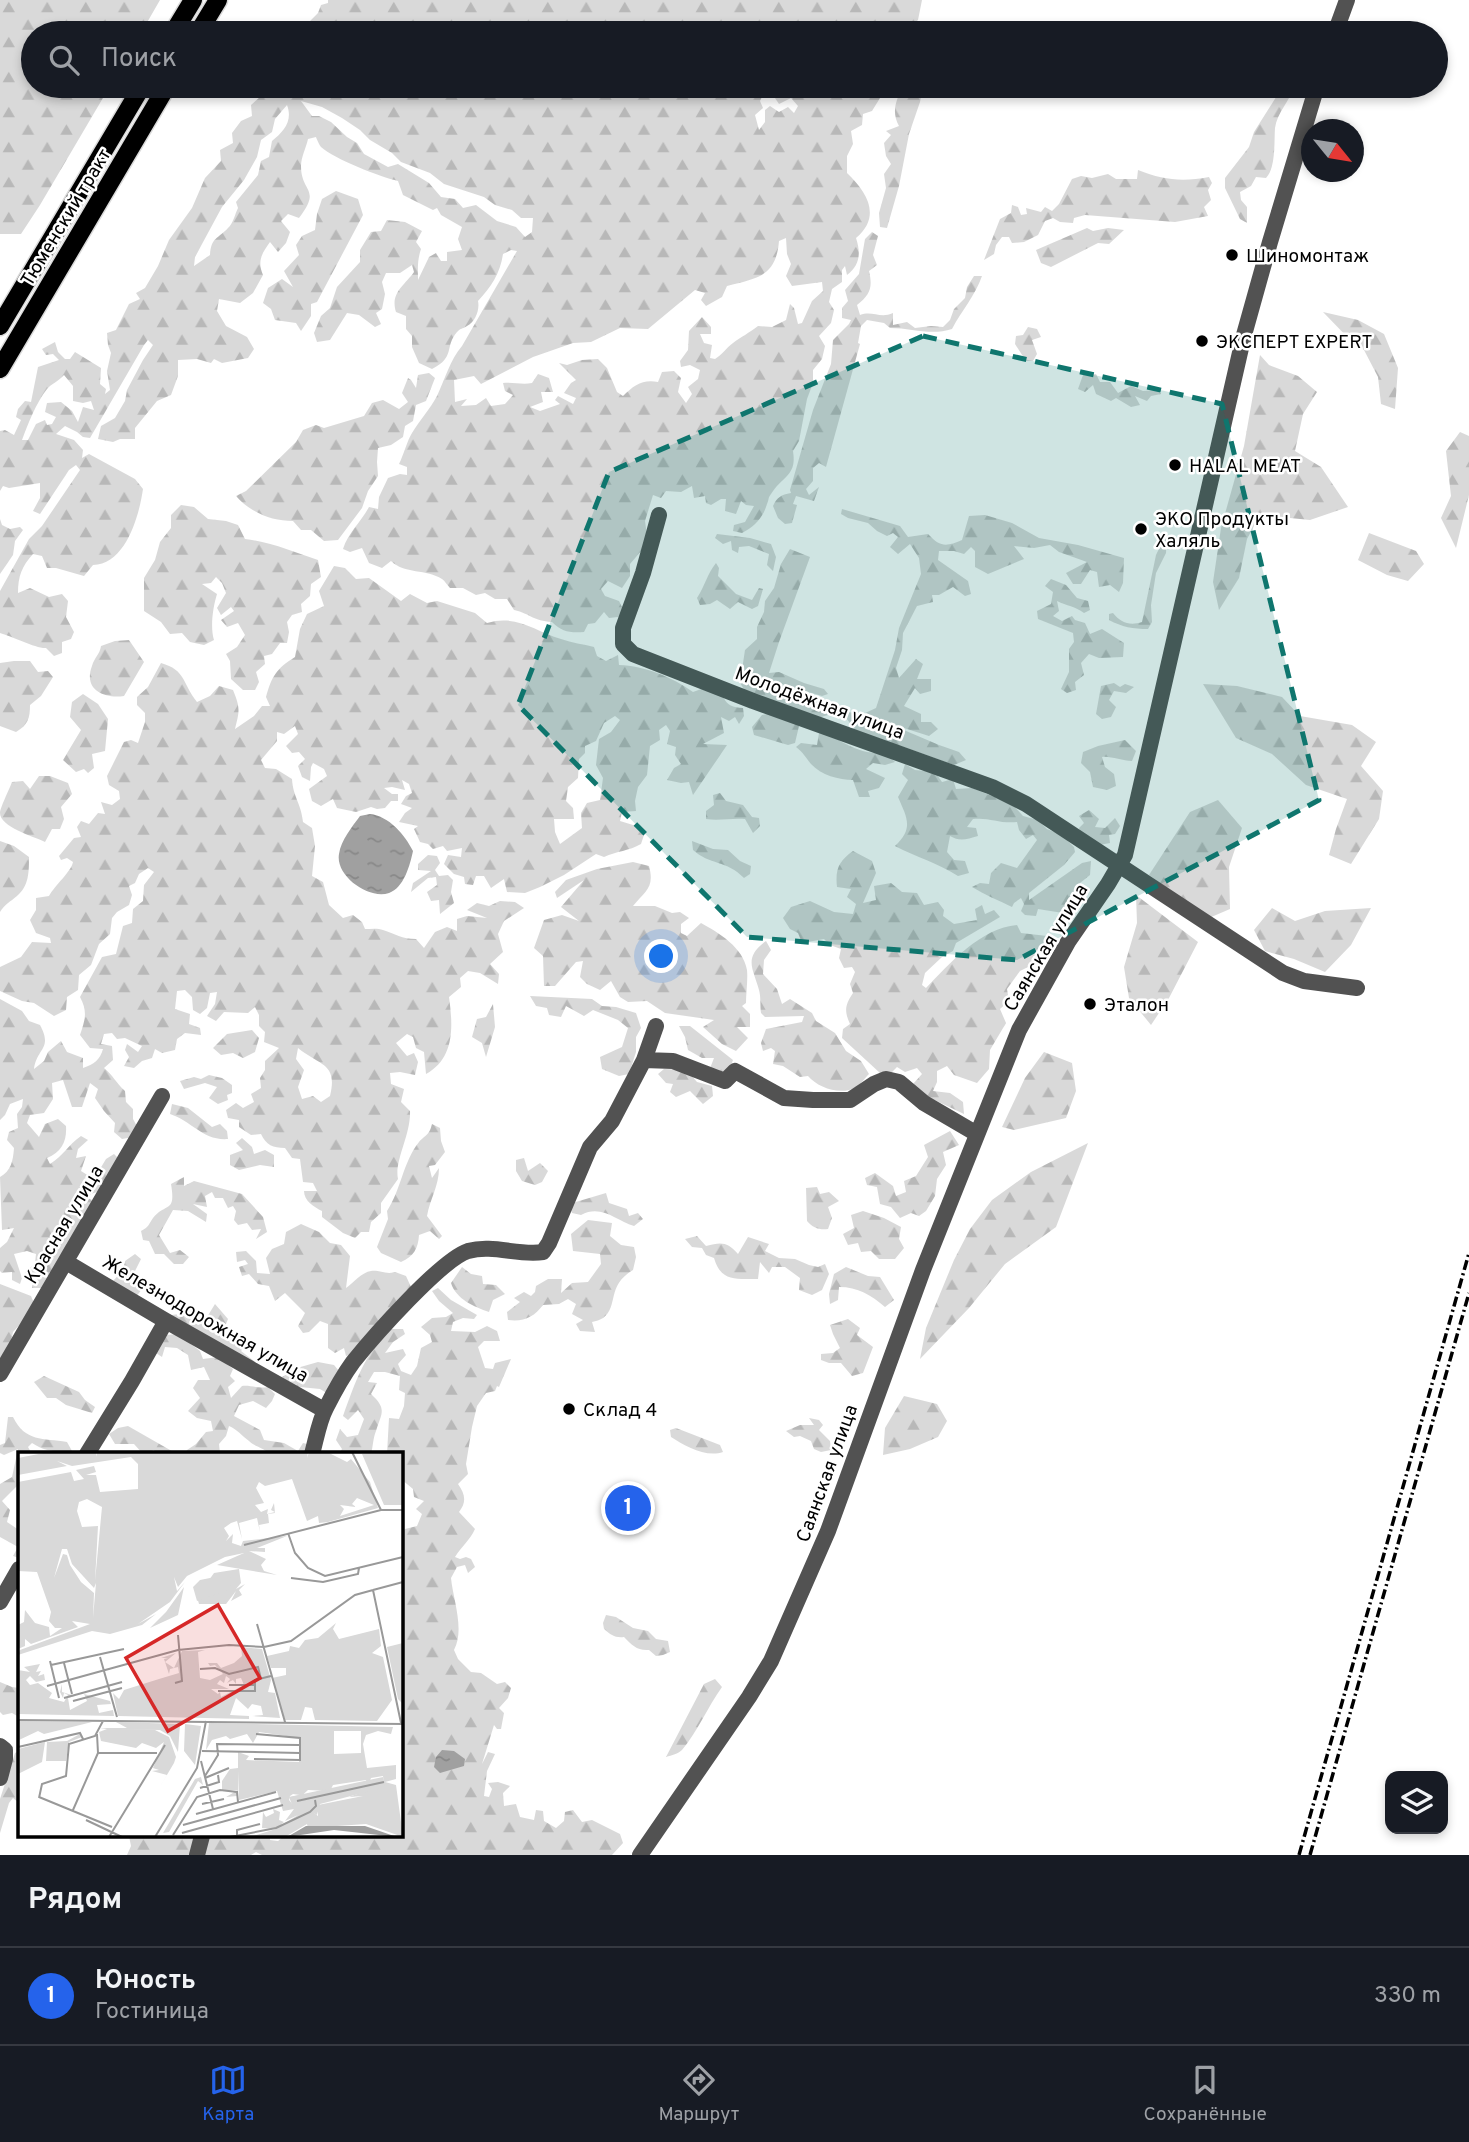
<!DOCTYPE html>
<html lang="ru">
<head>
<meta charset="utf-8">
<style>
	body { margin:0; font-family:Overpass,sans-serif; background:#20242c; color:#f1f3f6 }
	.controls { position:absolute; right:21px; bottom:21px; display:grid; overflow:hidden; border-radius:14px; box-shadow:0 4px 10px #0003 }
	.controls button { width:63px; height:63px; display:grid; place-items:center; padding:0; border:0; border-bottom:2px solid #363941; background:#171b24; color:#f1f3f6; font:35px sans-serif }
	.compass { position:absolute; left:1301px; top:119px; width:63px; height:63px; border-radius:50%; background:#171b24; box-shadow:0 4px 10px #0003; rotate:120deg }
	.you { position:absolute; left:662px; top:957px; width:24px; height:24px; margin:-18px; border:5px solid #fff; border-radius:50%; background:#1a73e8; box-shadow:0 0 0 10px #1a73e833 }
	.badge { display:grid; place-items:center; width:46px; height:46px; border-radius:50%; background:#2563eb; color:#fff; font-size:23px; font-weight:700 }
	.pin { position:absolute; translate:-50% -50%; border:4px solid #fff; box-shadow:0 2px 7px #0006 }
	.list { margin:0; padding:0; list-style:none }
	h2 { display:flex; justify-content:space-between; align-items:center; height:91px; margin:0; padding:0 28px; font-size:30px }
	h2 small { font-size:23px; font-weight:400; color:#9ea1a6 }
	.list li { display:grid; grid-template-columns:46px 1fr auto; gap:21px; align-items:center; box-sizing:border-box; height:98px; padding:0 28px; border-top:2px solid #363941 }
	.list b { display:block; font-size:26px; white-space:nowrap }
	.list p { margin:0; font-size:23px; white-space:nowrap; color:#9ea1a6 }
	.list em { font-size:23px; font-style:normal; color:#9ea1a6 }
	.icon { flex:none; width:38px; height:38px; fill:none; stroke:currentColor; stroke-width:2; stroke-linecap:round; stroke-linejoin:round }
	.map { position:relative; flex:none; width:1469px; height:1855px; overflow:hidden }
	.search { position:absolute; background:#171b24; box-shadow:0 4px 10px #0003; left:21px; right:21px; top:21px; height:77px; display:flex; align-items:center; gap:18px; box-sizing:border-box; padding:0 24px; border-radius:38px; color:#9ea1a6; font-size:26px }
	.sheet { height:189px; background:#171b24 }
	nav { display:flex; justify-content:space-around; align-items:center; box-sizing:border-box; height:98px; border-top:2px solid #363941; background:#171b24; font-size:19px; color:#9ea1a6 }
	nav a { display:grid; justify-items:center; gap:4px }
	nav .on { color:#2563eb }
	.map>svg:first-child { display:block }
</style>
</head>
<body>
<div class="map">
<svg width="1469" height="1855" viewBox="0 0 1469 1855">
	<defs>
		<pattern id="forest-firs" width="22" height="20" patternUnits="userSpaceOnUse" patternTransform="scale(1.75)"><rect width="22" height="20" fill="#d9d9d9"/><path d="M5 1l3.5 6h-7zM16 11l3.5 6h-7z" fill="#b8b8b8"/></pattern>
		<pattern id="water-ripples" width="26" height="14" patternUnits="userSpaceOnUse" patternTransform="scale(1.75)"><rect width="26" height="14" fill="#a0a0a0"/><path d="M2 4q2-2 4 0t4 0M15 11q2-2 4 0t4 0" fill="none" stroke="#888"/></pattern>
	</defs>
	<rect width="100%" height="100%" fill="#fff"/>
	<path fill="url(#forest-firs)" fill-rule="evenodd" d="M0 0H160L141 33H33V86H110L40 205 21 234H0Z
		M328 0H922L918 20 908 29 900 27 898 33H315L308 23 318 13 321 5 328 3Z
		M259 86H767L760 101 763 108 755 115 759 130 765 122V110L770 106 779 112 788 107 794 113 798 106 791 98 779 104 775 98 779 90V86H877L880 98 872 111 863 114 862 125 851 131 853 144 847 156V173C867 192 882 216 856 238 861 253 860 265 847 275L845 266 842 270V282L832 289 829 302 834 310 831 323 819 336 825 346 822 359 813 370V383L807 399 799 441 793 451C797 476 783 475 771 494 767 500 770 497 767 504 763 518 754 527 742 533L733 531 734 525 745 522 754 506 746 505 741 501 736 514 725 511 726 499H721L711 505 706 503 705 496 694 498 692 486 681 492 666 491 661 498 653 495 645 521 648 543 630 564V576L622 588 608 581 601 589 605 596 619 601 625 613 618 617 609 618 604 612 595 623 588 624 584 632C570 633 562 632 552 622 533 621 531 614 514 610L507 599H495L485 593 476 595 463 588H450C447 585 445 581 442 579 427 569 404 574 391 561L382 568 369 563 362 548 350 552 343 549C348 533 361 522 369 507L378 509 379 497 388 478 400 474 407 475V467L399 464C404 454 407 441 412 433 420 420 430 409 437 396 445 379 450 360 462 346L517 251 511 250 503 254C500 274 491 287 478 301 480 310 475 322 467 326 461 330 462 327 457 332 444 347 456 357 432 369L419 363 412 347V336L406 329V316L396 312C390 293 404 286 414 272L412 265 400 273H386L382 282 385 294 382 309 376 313 381 324 375 327 359 315 347 313 330 340 317 342 314 333 321 316 330 308 337 287 360 262V250L371 232 381 231 387 220 405 222 422 231 416 242 421 249C417 261 418 269 418 280L429 257 436 253 441 261H447V252L462 250 458 239 462 227 441 215 437 208 433 210 403 195 398 181C381 177 334 159 321 147 320 146 316 138 316 137L308 139C306 148 301 157 301 166 301 193 322 188 299 218L288 214 281 221 290 232 286 243 278 252 270 242C262 253 257 261 263 275L253 293 240 303 219 299 217 311 226 326 247 337 254 349 248 358 222 363 214 359 211 363 197 359 178 360V376L171 395 157 401 135 428V439H120L113 442 98 439 101 426 115 418 125 401 127 390 143 360 153 345 148 340 144 345 90 438 83 437 77 432 65 426 56 434 74 440 83 450 82 458 89 454 135 479 143 489C139 516 126 564 93 565L84 576 56 568H47L42 556 33 554C22 566 18 576 18 593L30 588 49 597 62 594 68 601 66 617 74 632 71 639 62 642V653L54 656 46 648C37 649 11 636 0 633V591L29 539 42 526 80 470 76 465 69 470 40 514 33 511 40 498V483L9 488 3 486 0 491V431L5 430 14 435 21 420 16 417 18 409 25 401 31 402 38 367 59 360 53 354 46 355 42 349 55 342 58 352 65 359H70L75 352 101 368 100 384 106 389 105 394 110 390 107 371 111 353 108 345 107 333 116 330 129 304 140 299 136 293 145 288 158 266 169 240 192 208 205 178 221 161 220 150 233 143 232 133 241 121 252 116 251 105 260 97ZM301 101 322 107 342 118 360 130 370 140 392 153 401 162 430 173 444 184 484 197 495 205 512 210 521 218H533L532 232 525 237 516 227 497 221 476 205 463 208 455 199 441 197 429 183 398 164 388 167 364 154 357 143 347 137 331 122 319 116H312ZM287 105C293 121 284 131 272 141L269 157 261 161 258 175 236 202 238 208C235 214 233 224 228 228 218 239 211 237 210 255L194 266 195 257 222 207 244 180 257 157 261 140 272 132 275 119ZM786 238 787 254 791 264 786 276 792 286 822 282 823 291 812 301 802 323 798 324 794 308 790 304 786 320 772 327 758 326C749 333 741 337 733 343 726 348 722 355 715 359L710 358 712 345 704 343 700 334H711V327L702 317 689 331 688 350 680 361 681 367 690 365 700 370 698 379 688 387 692 394 686 403 678 392 681 378 674 371 662 372 658 382C643 379 634 385 623 396L617 392 607 368 598 359 582 360 567 365 559 363 576 380 571 383 564 393 576 398 573 404 558 396 555 400 560 404 540 411 530 407 543 402 541 392H553L549 378 538 374 532 383C522 385 514 382 503 383L505 391 513 395 505 404 491 406 486 398 476 405 461 406 467 399 455 402 454 380 474 376 481 384 533 357 573 343 591 342 620 328 648 329 695 290 705 293 701 300 706 306 722 297 727 286C757 278 776 277 779 241ZM64 375 73 386V401L83 403 91 401 94 410 83 407 78 422 72 411 61 402 47 403 45 412 56 417 52 424 47 425 45 420 36 424 28 440H22C28 424 36 403 47 389 51 384 59 381 64 375Z
		M904 86H923L920 102 909 134 899 186 887 228 880 227 879 213 886 188 884 174 891 164 886 156 884 143 891 135 886 131 899 126C891 112 896 99 904 86Z
		M1278 86H1295C1290 100 1277 113 1275 128 1274 142 1276 168 1266 178L1256 177 1251 186 1240 192 1241 200 1247 207V223L1240 219 1225 188V178L1249 147 1254 132 1278 94Z
		M1138 170C1163 180 1182 182 1209 177L1212 183 1208 190 1211 200 1204 207 1208 216 1175 222 1085 215 1074 218 1073 223 1060 222 1053 218 1045 221 1038 235 1024 242 1012 243 1009 237H1002L996 245 994 254 984 260 1000 219 1011 213 1012 205 1018 207 1021 215 1027 214 1026 208 1041 212 1045 207 1052 211 1059 204 1072 179 1081 176 1092 178 1108 174 1116 179H1137Z
		M336 191 358 199 363 215 317 302 311 304V316L301 331 296 323 275 320 271 309 263 303 268 288 282 279 293 287 284 271 299 255 296 245 302 236 315 230 317 214 322 199Z
		M1087 228 1093 231 1108 228 1124 230 1109 244 1098 243 1051 267 1041 263 1036 250Z
		M872 232 878 236 873 255 877 265 869 271C873 288 870 295 857 305L860 315C872 310 880 319 893 313V325L907 322 915 328 931 326 943 327 950 320 954 309 965 298 967 287 974 276H982C975 296 962 310 952 329 931 336 912 328 890 328L884 323 867 320 861 326 858 343 860 344 826 467 819 463 813 468V481L806 489 809 495 819 487 814 501 796 496 793 504 797 505 792 523 785 524 778 518 773 506C777 497 781 495 791 493L790 490 813 410 831 364 833 340 849 324 851 320 842 318V308L848 301 845 290 859 274 865 239Z
		M1323 312 1358 320 1384 334 1398 368 1395 409 1381 404 1378 377 1364 350 1354 344Z
		M1028 327 1037 329 1041 337 1032 340 1037 354 1033 361H1026L1015 344 1016 336 1023 335Z
		M1260 355 1269 365 1298 376 1317 392 1303 414 1295 451 1321 467 1348 507 1310 520 1260 515 1247 539 1239 578 1219 610 1213 582 1221 528 1244 446Z
		M429 373 435 378 426 401 416 405 413 421 405 426 403 437 391 445 378 448 377 462 378 476 368 491 362 508 338 540 324 541 311 530H301L293 521C271 521 250 512 236 496L246 491 296 442 303 430 316 425 324 428 364 416 372 403 383 400 399 409 408 402 402 393 408 378 411 380 416 388 418 375Z
		M1096 374 1100 382H1110L1118 393 1131 386 1143 391 1158 390 1161 394 1151 396 1147 401 1135 396 1140 405 1131 407 1116 398 1111 401 1096 394 1093 385 1085 392 1078 389 1083 375Z
		M1460 432 1469 436V495L1456 548 1441 518 1451 496 1446 451Z
		M181 505 194 507 208 519 226 521 238 525 245 539C270 542 294 552 318 560L321 577 311 584 310 596 301 604 302 612 292 615 287 622 289 632 287 643H280L272 654 264 656 265 664 256 672 259 682 255 690H243L231 679 230 661 226 654 237 647 245 635 238 623 227 627 221 620 234 611 231 607 221 615 217 608 226 593 222 583 216 577 211 583 202 584 217 594C213 607 210 627 214 640L204 645 190 642 182 633 170 634 161 622 144 611V578L155 560 160 542 171 528V515Z
		M842 509 900 526 908 537 928 534C940 547 946 547 962 540L969 516 985 515 1012 523 1039 538 1078 545 1124 558 1123 583 1119 592 1110 585 1099 587 1097 572 1090 570 1081 584H1073L1066 573 1087 562 1059 552 1050 545 1034 548 1014 546 1024 559 988 574 975 567V551L971 547 964 554 954 551H939L938 560 968 581 971 594 965 596 953 587 939 595H932L933 602 917 606 903 633 902 650 896 668 899 678 916 659 923 664 917 679H931V691L920 694 915 688 904 706 921 714V722H931L938 729 929 736 885 722 939 745 959 752 966 760 954 765 904 747 890 744 885 740 856 732 847 719 846 712 863 714 876 708 895 650 899 628 921 574 919 558 910 544 898 554 890 547 898 537 893 533 887 536 877 531 868 523 848 518 841 514Z
		M0 519 2 525 10 529 20 527 23 530 15 541 13 555 0 574Z
		M1167 532 1166 553 1156 573 1151 605 1152 622 1148 629C1133 629 1122 627 1109 620V614L1113 613C1121 623 1130 626 1142 622L1156 555Z
		M1369 533 1416 551 1424 564 1408 581 1387 575 1358 560Z
		M717 534 750 538 771 544 776 557 773 571 767 565 769 554 749 546 739 547 738 553 732 550 731 541 723 544 715 538Z
		M790 549 810 557 779 642 769 673 779 672 804 683 824 689 828 694 822 696 781 684 804 699 821 701 830 707 828 715 811 720 747 694 740 683 745 650 757 639V627L764 612 765 601 774 588 781 564Z
		M716 563 719 568 718 576 736 594 752 600 759 588 763 589 758 606 752 609 738 602 730 609 717 600 710 604 700 605 697 598C705 586 707 574 716 563Z
		M334 566 345 568 356 579 369 578 401 601 410 594 427 603 437 601 475 613 487 623C516 614 535 631 561 639 572 643 583 644 594 647L597 656 606 661 618 655 619 665C645 666 672 677 693 692L704 688C708 689 713 689 717 691 728 699 723 707 743 708L744 716 739 724 735 717 729 721 721 717 724 733 703 744 727 745 693 795 689 782 681 783 667 780 674 768 681 764 675 755 676 747 667 744 670 731 666 725 659 730 660 740 650 746 647 775 638 787 635 801 636 811 622 812 620 821 633 825 645 832 641 844C629 851 617 851 604 857L596 854 564 875 540 887 525 893 507 892 504 879 491 888 484 876H476L473 885 465 884 464 877 454 874 444 864 448 855 461 857 462 848 447 851 443 846 433 849 428 844 420 842 414 829 418 826 399 822 405 813 412 808 401 804 406 796 412 793 409 784 402 780 405 790 392 787 384 788 392 794H398V801H391L385 808 377 809 371 807 356 812 337 808 333 799 321 806 312 801 309 789 327 776 324 769 313 763 311 767 310 781 302 777 298 766 305 759 299 752 292 753 286 746 298 734 295 726 284 734 277 732V741L261 760 265 768 276 769 292 779C293 797 301 803 303 822L312 828 315 846 312 876 323 882 329 905 343 918 353 915 362 922 365 929C371 929 378 928 383 930 395 934 402 939 416 939L424 948 435 932 447 927 457 931V919L467 916 487 918 467 910 477 903 489 906 500 901 515 902 524 908 504 921 498 934 503 952 490 964 499 974 498 984 480 973 468 971 460 978 461 987 449 997C453 1026 455 1058 426 1074L424 1052 416 1048 413 1037 407 1034 396 1043 407 1056 414 1053 418 1062 415 1075 400 1072 390 1073 391 1084 404 1089 401 1102 410 1111C411 1135 394 1161 398 1179L381 1203V1213L371 1222 369 1232H361L355 1238 343 1233 322 1217V1211C314 1207 304 1201 304 1191H317L313 1183 303 1182 300 1159 292 1158 285 1148C273 1148 266 1145 261 1134L251 1135 239 1127V1120L228 1118 226 1110 236 1103 243 1108 254 1102 251 1094 261 1088 260 1078 265 1070V1061L279 1048 264 1042 265 1032 259 1026V1015L255 1007 248 1013 224 1012 216 1021 207 1016 215 1004 217 992 210 993 207 1008 200 1014 193 1010 192 997 185 990 177 991 175 1009 190 1014 189 1024 200 1028 201 1035 185 1033 177 1039 175 1050 162 1053 155 1049 152 1058 142 1061 134 1068 124 1066 129 1057 125 1050 127 1044 138 1052 142 1046 125 1038 117 1039 112 1033 104 1034 101 1044 112 1046 113 1060 104 1068C113 1075 116 1083 125 1091L126 1102 133 1109V1119L138 1128 133 1137 122 1139 114 1132 115 1123 104 1111 95 1098 98 1089 90 1083 82 1107H72L63 1080 52 1083 53 1099 44 1113 30 1115 27 1123 39 1137 45 1124 58 1119 66 1126C67 1141 62 1152 47 1158L50 1164C63 1156 68 1145 81 1136L88 1140 78 1149 76 1158 86 1156 81 1171 89 1176 97 1174 106 1159 114 1154 121 1161 100 1191 91 1194 88 1198 96 1202 42 1288H32L33 1279 25 1273 35 1263 36 1254 27 1251 14 1254 22 1278 20 1284 12 1280V1272L2 1273 0 1271V1248L7 1242 14 1228 2 1230 0 1177C11 1171 13 1161 14 1148L7 1140 9 1132 18 1128 17 1114 22 1107 23 1099 10 1104 5 1115 0 1120V999L22 1011 29 1021 40 1025C53 1049 37 1048 34 1069L44 1061 48 1052 61 1041 67 1052 83 1058V1068C94 1064 100 1060 103 1049L90 1048 80 1035C85 1020 88 1012 80 997L102 957 116 954 123 926 132 923 133 909 143 901 144 885 154 872 148 868 139 874 135 883 129 886 132 895 129 905 117 912 112 918 110 934 99 944 91 965 79 975 78 990 67 997 66 1010 54 1016 34 1003 22 1001 0 991V967L21 957 32 942 51 943 50 938 36 933 30 920 36 910V898L49 896C55 885 71 872 73 862L67 858 61 860 59 856 74 838 81 837 77 827 81 821 89 824 98 813 105 814 101 802 112 805 120 799 119 791 109 785 107 776 124 742 131 740 138 743 145 722V713L137 705V697L148 687 161 663C186 670 182 683 197 702L210 696 219 686 233 690C241 709 239 712 235 729L254 716 262 706H270L266 697C272 676 276 669 295 657L300 629 307 614 324 606 319 591ZM615 716 620 720 611 732 599 739 596 765 603 778 600 800 587 803 581 813 582 828 560 844 555 832 554 819H574L573 808 566 801 568 787 578 778 579 759 585 753V746L596 741 604 723ZM298 1048C320 1066 338 1063 330 1096L321 1102 313 1096 302 1099 298 1087 304 1070 296 1059Z
		M1051 579 1066 585 1077 598 1088 601 1090 610 1084 613C1075 606 1067 606 1057 601L1059 611 1053 616 1062 621 1072 616 1075 620 1085 623 1090 634 1102 629 1124 643 1123 657 1099 658 1089 654 1081 663 1084 675 1075 682 1076 690 1067 693 1061 689 1069 672V649L1074 642 1073 633 1038 619 1037 611 1051 604 1053 592 1045 586Z
		M129 640 144 662 124 696C104 699 83 690 92 666 94 658 100 654 101 646L115 641Z
		M14 661H30L38 672 48 671 53 677 41 696 30 705C30 718 28 725 16 732L0 726V663Z
		M1114 683 1120 687 1125 684 1134 687 1126 693 1114 691 1109 700 1116 707 1111 717 1102 719 1096 714 1101 686Z
		M1203 684 1237 686 1282 697 1300 716 1352 725 1376 742 1361 766 1383 791 1379 819 1351 864 1329 855 1336 829 1347 799 1306 785 1272 754 1236 738Z
		M83 694 98 704 108 719 105 751 92 754 94 768 88 773 84 769 76 772 63 760 81 730 70 717 72 702Z
		M777 712 799 726 795 743 788 745 754 735 752 727 762 715Z
		M819 733C830 734 836 739 846 744 859 751 871 754 886 753L895 762 885 765 873 763 866 769 885 778 879 788 868 791 870 797H859L853 780C839 780 821 775 811 764 806 758 803 752 796 747L801 743 817 745Z
		M1125 740 1136 751 1132 761C1122 761 1111 756 1102 757L1105 767 1114 774 1116 786 1107 790 1093 787 1090 772 1081 763 1083 752 1098 746Z
		M905 764 915 770 935 772 942 782 953 779 956 789 972 788 1012 804 1023 816 1038 820 1047 829 1062 835 1074 847 1075 852 1064 865 1029 893V900L1082 863 1091 861 1090 875 1080 883 1077 906 1063 913 1038 909 1036 916 1025 915 1021 911 1024 904 1021 898 1014 903 1012 907C998 900 985 895 972 887L980 883 989 884 991 873 1001 863 1017 868 1037 840 1033 835 1026 839 1019 830 1017 822C1000 824 989 817 973 819L967 827 976 828 978 836C967 839 960 842 950 836L947 852 954 860 965 861 969 873 958 876C938 863 916 857 895 846 914 828 907 818 898 797L908 780 902 774Z
		M39 776H50L68 783 72 794 61 807 64 819 60 829H52L45 842C33 836 0 827 0 813 0 808 9 790 12 782L23 781 30 789Z
		M720 793 726 801 743 805 752 817 759 818 760 826 753 833 745 819C731 818 719 821 706 819V811L714 805 713 795Z
		M1218 800 1242 828 1229 867 1230 909 1209 918 1149 875 1190 812Z
		M1089 810 1099 819 1095 827 1105 828 1115 818 1120 826 1115 834 1109 835 1110 843 1094 846 1082 837 1079 828 1084 823 1079 816Z
		M0 841 14 846 29 857C29 872 29 886 17 896 10 902 5 904 0 912Z
		M692 841 713 849 728 850 740 861 751 866 750 874 744 878C727 860 709 865 693 850Z
		M853 851 872 861 876 873 863 903 876 900 874 886 891 883 902 892 917 893 924 905 938 902 944 910 943 916 954 924 977 920 975 909 982 905 985 914 994 910 1000 917 956 943 953 951 942 957 925 973 922 985 926 988C950 963 981 928 1017 925L1021 933 1047 936 1050 944 1039 951 1032 965 1020 971 1007 989 1009 1001 1000 1009 1006 1023 990 1050 989 1069 977 1083 954 1075 947 1066 937 1071V1082L933 1091 950 1093 963 1102 964 1114 924 1095 913 1084 922 1074 917 1068 905 1072 897 1067 890 1074 880 1073 842 1038 843 1029 850 1024C844 1011 845 1005 853 993L850 984 855 972 852 967 844 968 839 958 841 949 830 945 824 939 802 943 798 933 790 929 783 918 791 907 810 901 834 912 853 914 856 904 847 897 851 889 837 887C835 869 839 861 853 851Z
		M428 855 437 856 440 863 435 870 439 876 448 875 453 880 451 892 454 903 440 914 439 900 431 901 427 892 437 885 436 877 428 878 411 892 413 883 431 871 418 870V864Z
		M633 862 649 866C655 888 645 891 633 906H655L672 913 680 912 689 918 681 924V933L687 936 701 923C719 933 743 947 747 970 748 980 746 993 746 1003L742 1006 750 1014V1027H737L748 1038 736 1051 722 1044 703 1027 714 1020 665 1013 647 1001 628 1002 620 997 611 981 600 990 587 984 580 977 583 961 576 962 555 986H544L543 956 534 948 544 920 562 915 579 921 561 907 584 880 557 898 555 892 566 880 597 869Z
		M1136 895 1198 942 1169 998 1151 1025 1129 998 1124 967 1137 923Z
		M1272 908 1295 921 1325 911 1371 908 1351 945 1325 972 1294 959 1265 951 1254 930Z
		M766 941 771 950 764 960 763 974 777 989 782 1004 790 999 812 1013 816 1021 835 1033 846 1051 861 1061 869 1074C865 1078 861 1084 856 1087 842 1096 818 1088 808 1076L800 1077 783 1066 773 1064 775 1051 771 1048 763 1051 761 1043 766 1029 802 1022 804 1016 765 1017 761 1013C760 1006 761 997 759 990 753 968 743 958 766 941Z
		M530 996 592 999 602 1006 616 1007 636 1013 641 1028 636 1037V1052L629 1074 619 1076 602 1069 600 1057 622 1047 628 1028 618 1020 593 1010 584 1016 566 1006 561 1017 549 1015 547 1008 536 1006Z
		M493 1004 495 1027 486 1057 482 1043 472 1037 477 1019 486 1017Z
		M679 1026H690L733 1060 729 1070 721 1076 709 1071 714 1058H702L688 1050 685 1037Z
		M252 1030 259 1038 255 1052 243 1058 233 1053 221 1055 213 1048 227 1034Z
		M1044 1052 1072 1063 1076 1091 1066 1118 1014 1130 1002 1127 1025 1078Z
		M664 1069 687 1070 697 1082 712 1086 713 1096 703 1104 690 1091 676 1097 670 1092 673 1084 666 1083 658 1074Z
		M209 1075 222 1078 232 1085V1093L227 1095 228 1100 218 1104 209 1098 217 1087 205 1083 184 1089 180 1081 194 1077 201 1079Z
		M172 1104 188 1108 212 1127 220 1124 227 1131 228 1139C203 1141 192 1121 170 1114Z
		M432 1124 440 1128 441 1141 445 1152 435 1165 429 1166 432 1178 439 1168C439 1186 430 1199 427 1216L442 1236 439 1239 430 1231 419 1235C418 1249 414 1256 401 1262L381 1253 377 1247 388 1219 387 1211C401 1190 403 1162 419 1142 426 1134 429 1136 432 1124Z
		M950 1131 959 1145 943 1152 946 1165 937 1179 935 1196 926 1211 919 1216 911 1213 900 1218 891 1207 880 1204 877 1187 867 1185 865 1178 875 1173 893 1186 896 1196 906 1192 904 1181 916 1176 928 1157 924 1145Z
		M242 1138 252 1147 254 1154 265 1150 274 1155V1167L260 1165 239 1170 230 1165V1155L243 1150 236 1143Z
		M1088 1143 1056 1227 1005 1264 969 1308 920 1359 926 1328 954 1260 970 1229 992 1200 1031 1172Z
		M524 1158 528 1171 540 1163 548 1171 542 1182 535 1185 522 1181 516 1171V1160Z
		M184 1177V1186L194 1181 242 1194 263 1217 267 1232 256 1239 261 1229 252 1230 247 1223 238 1225 234 1220 236 1211 233 1206 228 1208 223 1198H215L212 1192 205 1196 207 1207 193 1204 207 1214 206 1222 188 1211 173 1210 159 1235 170 1253 180 1250 189 1257 183 1264H174L164 1254H155L149 1241 143 1240 141 1231C149 1227 148 1225 153 1218 166 1202 176 1214 171 1184Z
		M817 1187 820 1194 829 1192 839 1201 828 1207 832 1218 828 1229C819 1230 813 1228 807 1221L806 1188Z
		M606 1193 609 1203 627 1209 629 1216 638 1213 643 1219 634 1226C616 1221 602 1204 581 1215L572 1213 569 1204Z
		M863 1211 884 1218 901 1227 899 1239 904 1248 895 1259H879L871 1251 861 1252 858 1243 848 1245 843 1234 854 1228 851 1215Z
		M588 1220 612 1223 610 1236 621 1245 634 1247 636 1257 633 1270C606 1286 619 1306 603 1318 600 1320 596 1321 592 1322L595 1332 580 1331 576 1324 583 1320 572 1314 576 1304 568 1299 559 1304 543 1305C534 1317 524 1322 508 1320L507 1312 520 1302 514 1298 524 1292 531 1296 535 1292 536 1286 548 1279H562L561 1293 572 1283 588 1282 601 1264 600 1254 573 1251 571 1234Z
		M301 1224 319 1232 330 1243 341 1245 350 1256 346 1288C353 1283 362 1272 371 1271 380 1270 386 1275 395 1272L406 1276 411 1287 356 1353 346 1356 344 1348 335 1353 328 1348V1324L320 1321 309 1332 303 1333 298 1326 305 1313 285 1293 275 1301 269 1286 258 1284 249 1274 242 1276 239 1267 248 1264 245 1260 237 1262 236 1252 246 1251 256 1261 257 1273 270 1274 266 1258 272 1249 284 1244 286 1232Z
		M697 1236 706 1246C722 1242 727 1242 738 1254L748 1237 769 1244 765 1251 779 1258 795 1259 809 1265 818 1267 825 1264 829 1274 822 1290 812 1295 799 1290 800 1278 785 1267H772L769 1273 760 1262 758 1279C736 1279 721 1282 714 1258L706 1255 702 1248 692 1247 685 1239Z
		M135 1254 141 1259 132 1277 142 1289 136 1297C128 1290 121 1288 113 1281L123 1270 125 1261Z
		M462 1267 471 1274 482 1276 483 1284 496 1285 505 1294 493 1300 489 1312C474 1307 456 1299 451 1283Z
		M846 1267 868 1276 880 1277 894 1300 885 1307C871 1295 858 1287 839 1287L838 1300 830 1304 829 1294 834 1274Z
		M0 1284 31 1296 34 1303 24 1320 13 1332 10 1345 0 1360Z
		M438 1288 451 1300 477 1315 474 1319 463 1318 453 1322 451 1331 475 1332 487 1326 497 1331 500 1341H484L478 1347 485 1368 493 1369 495 1363 511 1359 499 1387 497 1386 495 1391 486 1393 477 1406 472 1427 466 1464 468 1474 458 1484C465 1494 467 1502 459 1512L475 1529C470 1540 462 1546 455 1557L460 1559 466 1557 471 1559 475 1567 468 1573 465 1565 457 1567 451 1578C453 1599 465 1630 454 1650L458 1659 471 1672 481 1673 497 1684 505 1682 511 1688 508 1698 499 1708 504 1713 501 1729H497L494 1725 482 1764 488 1752 495 1754 487 1771 484 1796 489 1797 492 1789 488 1783 498 1782 510 1786 503 1793 504 1806 516 1804 520 1817 534 1820 536 1810 543 1811 544 1821 556 1828 564 1821 565 1812 573 1810 582 1822 592 1820 620 1834 623 1843 612 1855H262L256 1852 251 1855H201L208 1836H270V1840L278 1841 284 1836H401V1536L405 1529 417 1526 422 1514 416 1509 424 1501 414 1497 413 1489 401 1479V1454H387L389 1418 399 1419 404 1406 405 1393 399 1390 400 1376 385 1372H374L368 1382 377 1383 371 1394C387 1409 382 1412 376 1431 373 1438 373 1447 371 1454H339L342 1449 336 1440 340 1429 347 1437 358 1435 364 1419 358 1410 348 1420 343 1416C355 1383 365 1352 391 1329H403L405 1334 393 1342 385 1353 403 1349 406 1355 398 1364 401 1371 411 1375 417 1366 421 1348 432 1342 430 1335 421 1327 432 1318 446 1317 453 1313 439 1301 432 1291Z
		M215 1304 228 1319 222 1334 229 1340 238 1339 246 1345 241 1351 254 1361 248 1362 169 1316C181 1312 190 1317 198 1325L204 1322Z
		M848 1319 860 1328 857 1335 873 1347 863 1373 852 1376 841 1363H829L821 1360V1354L833 1353 840 1348 833 1334 830 1325Z
		M178 1334 200 1351 203 1359 218 1357 233 1369 230 1376 235 1381 228 1387 231 1398 242 1386C251 1385 258 1389 268 1387L275 1394 272 1401 266 1408 253 1401 239 1405 234 1416 260 1430 264 1440 284 1443 298 1451 303 1443 311 1445 307 1454H270C262 1447 255 1447 249 1441 241 1435 238 1430 229 1426L226 1436 219 1444 220 1454H185L187 1450 196 1444 206 1432 213 1431 211 1421 197 1418 188 1411 200 1398 193 1388 198 1380H210L204 1367 191 1370 188 1355 177 1348 165 1347 162 1357 156 1353 166 1335Z
		M318 1362 334 1365 339 1371 330 1395 320 1389 290 1386 282 1377 297 1368Z
		M44 1376 79 1392 85 1400 95 1407 92 1413 66 1405 56 1398H47L34 1382Z
		M904 1396 937 1404 947 1421 938 1437 910 1449 883 1455 885 1428Z
		M8 1417H13C25 1442 43 1438 67 1442L72 1451C56 1452 46 1452 32 1443L28 1447 32 1454H19V1484L2 1501 10 1510 7 1522 19 1530V1558L13 1556 18 1547 0 1537V1484L12 1477 18 1449 4 1455 0 1453V1445L5 1443Z
		M809 1418 819 1420 823 1425 819 1430 830 1441 831 1450 821 1452 814 1449 811 1441 800 1436 794 1437 786 1431 800 1425H814Z
		M128 1426 177 1454H156L154 1450 143 1454 134 1444H115L109 1434 118 1428Z
		M676 1428 720 1445 723 1452C706 1458 685 1446 671 1437L670 1430Z
		M606 1615 616 1617 633 1628 648 1631 656 1639 668 1641 670 1652 663 1655 656 1656 649 1650C637 1651 632 1645 624 1637 615 1638 611 1635 604 1629L603 1623Z
		M715 1679 722 1687C707 1708 698 1731 682 1750 678 1754 672 1755 666 1757L704 1684Z
		M0 1682 12 1687 19 1688V1717L12 1713 3 1715 0 1712Z
		M19 1751V1803L13 1798 9 1803 0 1833V1799L15 1753Z
		M129 1836H170V1838C178 1836 187 1834 195 1837L193 1855H127L131 1846Z"/>
	<path fill="url(#water-ripples)" d="M370 814C389 816 405 835 413 851 410 865 404 888 389 893 369 900 335 876 339 854 341 840 352 827 360 816Z
		M442 1750 454 1751 465 1759 464 1766 440 1773 434 1767 436 1757Z"/>
	<g fill="none" stroke-linecap="round" stroke-linejoin="round">
		<g stroke="#dbdbdb" stroke-width="21">
			<path id="major" d="M173 33 193 0
				M198 33 218 0
				M0 326 142 86
				M0 369 167 86"/>
		</g>
		<path stroke="#525252" stroke-width="16" d="M1335 33 1347 0
			M659 515 643 573 623 628V644L633 654 753 701 992 787 1026 804 1283 973 1304 981 1357 988
			M644 1060 673 1061 725 1081 735 1071 784 1098 813 1100H850L874 1084 886 1079 899 1082 924 1103 977 1134
			M66 1262 166 1321 324 1410
			M0 1374 162 1096
			M87 1454 132 1381 166 1321
			M312 1454C316 1440 319 1421 326 1408 332 1396 345 1373 353 1362 373 1337 441 1260 468 1251 493 1244 519 1256 543 1252L549 1243 590 1147 612 1121 644 1060 656 1026
			M0 1602 19 1569
			M0 1746 5 1750V1759L0 1778
			M197 1855 202 1836
			M640 1855 749 1697 771 1661 828 1531 923 1270 1019 1030 1068 942 1108 884 1125 855 1244 335 1270 242 1317 86"/>
		<use href="#major" stroke="#000" stroke-width="18"/>
		<path stroke="#000" stroke-width="3.5" stroke-dasharray="10 3.5 2 3.5" stroke-linecap="butt" d="M1299 1855 1469 1253
			M1310 1855 1469 1293"/>
	</g>
	<path fill="#0f766e" fill-opacity="0.2" stroke="#0f766e" stroke-width="5" stroke-dasharray="14 9" stroke-linejoin="round" d="M923 336 1222 404 1319 800 1017 960 747 937 518 705 609 472Z"/>
	<g fill="#000" stroke="#fff" stroke-width="2.5">
		<circle cx="1232" cy="255" r="7"/>
		<circle cx="1202" cy="341" r="7"/>
		<circle cx="1175" cy="465" r="7"/>
		<circle cx="1141" cy="529" r="7"/>
		<circle cx="1090" cy="1004" r="7"/>
		<circle cx="569" cy="1409" r="7"/>
	</g>
	<g text-anchor="middle" stroke-width="5" stroke-linejoin="round" paint-order="stroke">
		<g font-size="19" fill="#000" stroke="#fff">
			<text transform="translate(65 217) rotate(-59)" y="7">Тюменский тракт</text>
			<text transform="translate(820 702) rotate(20)" y="7">Молодёжная улица</text>
			<text transform="translate(1045 947) rotate(-59)" y="7">Саянская улица</text>
			<text transform="translate(63 1224) rotate(-59)" y="7">Красная улица</text>
			<text transform="translate(206 1318) rotate(30)" y="7">Железнодорожная улица</text>
			<text transform="translate(826 1473) rotate(-70)" y="7">Саянская улица</text>
		</g>
		<g font-size="19" fill="#000" stroke="#fff" text-anchor="start">
			<text x="1246" y="262">Шиномонтаж</text>
			<text x="1216" y="348">ЭКСПЕРТ EXPERT</text>
			<text x="1189" y="472">HALAL MEAT</text>
			<text x="1155" y="525">ЭКО Продукты<tspan x="1155" dy="22">Халяль</tspan></text>
			<text x="1104" y="1011">Эталон</text>
			<text x="583" y="1416">Склад 4</text>
		</g>
	</g>
	<g transform="translate(18 1452)">
		<rect width="385" height="385" fill="#fff"/>
		<path d="M31 0H78L79 5V0H290L289 6 291 0H309L329 10 333 7 352 30 360 56 310 70 301 71 300 64 289 69 274 27 247 34 241 30 238 36 246 51 237 53 243 60 250 57 249 62 257 60 253 58 256 51 257 61 250 62 251 71 241 73 242 80 239 66 221 71 224 87 219 69 213 71 206 76 211 84 208 89 215 82 214 91 223 94 225 89 269 84 239 96H247V100L231 99 248 107 243 113 246 119 259 123 199 113 226 101 207 105 169 124 160 135 156 125 159 139 167 130 152 150 120 172 138 162 124 173 92 182 74 179 0 203 2 198 72 172 54 169 60 175 13 192 7 187V194L0 197V173L6 170 7 158 17 171 31 175 32 184 44 176H37L31 169 33 160 19 120 0 119V30L53 20 56 29 66 27 58 18 76 14 78 20 68 23H78L82 40 120 37V12L113 5 54 14 39 9 49 14 0 23V6ZM339 46 356 53 322 64 326 57 322 53 338 55 334 52ZM69 47 84 55 77 129 80 74 64 75 59 59 61 50ZM44 97H49L54 112 76 136 78 131 75 166 76 141 63 130 52 113 49 103 45 102 36 126ZM385 0V53H366L344 2ZM221 117 223 131 218 137 227 132 221 138 224 143 213 149 218 139 208 152H181L179 145 196 121ZM166 135 160 163 132 176 148 160ZM318 171 315 177 321 187 361 177 363 194 354 201 365 205 374 248 359 269 297 268 294 256 287 255 283 268H267L254 226 268 223V216H253L249 204 271 199 272 194 281 196 287 188 300 186ZM385 191V252L380 247 369 195ZM223 195 244 197 253 228 250 240 257 241 262 266 234 264 245 263 243 254 234 252 230 257 218 246 212 263 231 264V267L100 264 95 241 101 247 106 238 141 227 136 222 141 227 161 221 160 215 152 217 151 222 146 207 150 206H143L158 201 147 210 156 216 164 199 187 198 180 200 182 226 192 228 205 222 197 213 192 214 190 211H199L203 216 216 211 224 204ZM208 224 212 227 209 231 215 228 218 232V227L223 226 226 233 203 245 202 240 200 242 193 237H211L199 232 202 228 206 231ZM22 212 18 220 23 219 20 224 26 222 27 228 18 230 12 224 8 228 12 233 20 231 34 241 31 246 46 250 50 243 46 241 45 246 42 240 44 232V240L57 244 50 246 52 258 69 249 67 244 66 242 92 249 93 252 79 253 81 261 95 258 96 264 0 262V218L12 220 6 215ZM0 269 74 270 26 282 20 279 1 288ZM98 270 162 272 160 300 152 284 142 278 89 277 137 278 151 285 158 305 156 311 143 333 149 323 134 319 141 318 135 316 146 290 138 296 124 291 118 296 83 289 81 280 89 277 82 276H109ZM191 271 375 275 373 282 360 279 348 283 345 292 349 316 378 313V327L367 330 378 333 385 385 348 372 290 376 289 372 267 385H232L258 377 244 376 245 360 248 365 256 361 255 357 262 360 261 368 266 370 259 376 280 363 267 369 276 357 265 359 259 339 221 348V319L220 348 219 344 208 345 220 338H204V329L212 317 220 316V300L231 304 228 308 281 310 282 286 241 280 235 291 229 282 212 287 208 284 194 288 188 298ZM316 279H343V301L316 302ZM365 324 366 332 331 345 345 344 300 353V364L291 357 280 359 271 348 272 344 275 342 282 343 272 345 278 349 290 338 312 339 315 333 348 328 350 334 353 326ZM167 272 183 274 177 313 166 299ZM62 282 64 285 51 290 48 309H28L29 290 49 289ZM27 290 24 310 0 322V297ZM183 325 185 333 180 329 151 380 145 381 177 327Z" fill="#d9d9d9" fill-rule="evenodd"/>
		<path d="M212 122 213 137 179 149 175 135 182 128ZM365 325 367 333 360 337 302 352 299 363 292 359 278 363 271 345Z" fill="#d9d9d9"/>
		<path d="M288 374H347L379 385 316 378 269 385Z" fill="#a0a0a0"/>
		<path fill="none" stroke="#999" stroke-width="2" d="M334 0 363 58M270 81 277 101 290 116 307 124 385 105M226 93 363 58H385M273 126 305 130 340 122 341 116M355 138 385 130M239 172 267 270M82 205 99 265M32 209 41 246M46 211 54 242M33 213 106 197M182 217 197 216 211 222 240 215 243 227M157 231 164 229 160 183M211 233H237M29 234 160 198 211 193 246 195 273 189 337 143 355 138 383 271M200 239H237V228L253 224M46 246 104 230M55 249 104 236M0 268 385 272M0 295 62 281 65 287M184 299 282 301M80 301H139M236 307 282 308V286L238 282M183 309 195 357M187 324 200 303 199 292 282 293M187 326 211 316M182 336 201 330 200 323M21 345 94 375M21 346 24 332 48 324 51 292 77 284 85 269M279 349 366 330M184 352 206 347M55 358 80 301 79 282M178 362 258 340M68 368 104 385M165 373 263 346M164 381 265 353M155 383 179 345 202 338 219 340 220 350M219 384V378L242 372M91 385 147 293M137 385 179 316 188 269M212 385 258 376 292 360 298 354 297 348"/>
		<path fill="#d62828" fill-opacity="0.15" stroke="#d62828" stroke-width="3.5" d="M200 153 242 226 150 279 108 206Z"/>
		<rect width="385" height="385" fill="none" stroke="#000" stroke-width="3.5"/>
	</g>
</svg>
<div class="controls">
<button><svg class="icon" aria-label="layers" viewBox="0 0 24 24"><path d="M12 4l9 5-9 5-9-5zM3 14l9 5 9-5"/></svg></button>
</div>
<svg class="compass" viewBox="-18 -18 36 36"><path d="M0-13l5 13h-10z" fill="#e53935"/><path d="M0 13l5-13h-10z" fill="#9ea1a6"/></svg>
<div class="you"></div>
<div class="pin badge" style="left:628px;top:1508px">1</div>
<div class="search"><svg class="icon" aria-label="search" viewBox="0 0 24 24"><circle cx="10" cy="10" r="6"/><path d="M15 15l6 6"/></svg>Поиск</div>
</div>
<section class="sheet">
<h2>Рядом<small></small></h2>
<ul class="list">
<li><span class="badge">1</span><div><b>Юность</b><p>Гостиница</p></div><em>330 m</em></li>
</ul>
</section>
<nav>
<a class="on"><svg class="icon" aria-label="map" viewBox="0 0 24 24"><path d="M3 6l6-2 6 2 6-2v14l-6 2-6-2-6 2zM9 4v14M15 6v14"/></svg>Карта</a>
<a><svg class="icon" aria-label="directions" viewBox="0 0 24 24"><path d="M12 3l9 9-9 9-9-9zM9 14v-3h6M13 9l2 2-2 2"/></svg>Маршрут</a>
<a><svg class="icon" aria-label="saved" viewBox="0 0 24 24"><path d="M7 4h10v16l-5-4-5 4z"/></svg>Сохранённые</a>
</nav>
</body>
</html>
